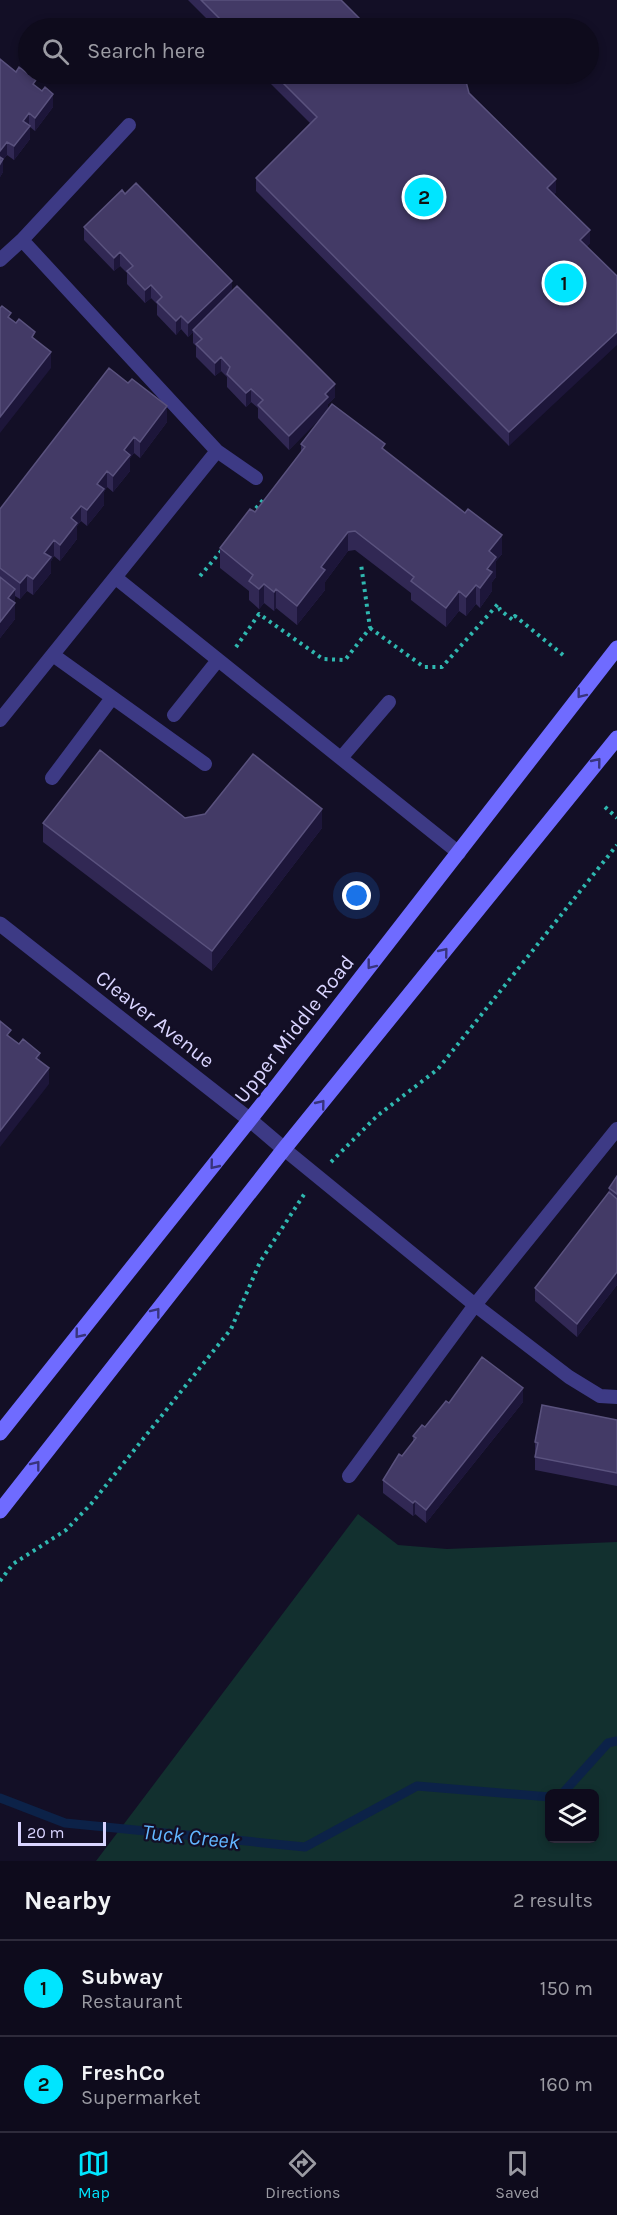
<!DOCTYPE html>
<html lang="en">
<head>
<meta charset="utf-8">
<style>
	body { margin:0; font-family:Karla,sans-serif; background:#171425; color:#f1f3f6 }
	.controls { position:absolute; right:18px; bottom:18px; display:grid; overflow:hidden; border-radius:9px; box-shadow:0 3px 9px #0003 }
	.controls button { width:54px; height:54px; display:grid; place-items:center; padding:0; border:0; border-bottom:2px solid #2e2b3b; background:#0e0b1c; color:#f1f3f6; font:30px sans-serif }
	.scale { position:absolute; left:18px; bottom:15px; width:88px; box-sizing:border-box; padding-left:6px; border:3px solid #d9d4ff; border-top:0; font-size:16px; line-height:21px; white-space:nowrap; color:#d9d4ff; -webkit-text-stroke:4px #130f26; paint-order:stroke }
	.you { position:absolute; left:357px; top:896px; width:21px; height:21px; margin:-15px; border:4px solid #fff; border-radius:50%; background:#1a73e8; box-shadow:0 0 0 9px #1a73e833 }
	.badge { display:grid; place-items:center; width:39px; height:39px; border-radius:50%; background:#00e5ff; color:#111; font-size:20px; font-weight:700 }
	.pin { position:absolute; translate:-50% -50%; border:3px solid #fff; box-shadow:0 2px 6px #0006 }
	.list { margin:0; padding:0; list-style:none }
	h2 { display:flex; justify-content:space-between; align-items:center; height:78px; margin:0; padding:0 24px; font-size:26px }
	h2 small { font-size:20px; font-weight:400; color:#9b9ba3 }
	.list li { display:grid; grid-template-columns:39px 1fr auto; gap:18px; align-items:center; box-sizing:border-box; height:96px; padding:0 24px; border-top:2px solid #2e2b3b }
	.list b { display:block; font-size:22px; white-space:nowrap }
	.list p { margin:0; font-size:20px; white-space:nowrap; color:#9b9ba3 }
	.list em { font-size:20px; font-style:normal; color:#9b9ba3 }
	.icon { flex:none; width:33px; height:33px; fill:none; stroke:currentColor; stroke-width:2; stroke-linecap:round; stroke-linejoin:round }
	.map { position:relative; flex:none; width:617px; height:1861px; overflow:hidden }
	.search { position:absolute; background:#0e0b1c; box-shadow:0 3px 9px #0003; left:18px; right:18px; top:18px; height:66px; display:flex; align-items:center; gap:15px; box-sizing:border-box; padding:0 21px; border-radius:33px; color:#9b9ba3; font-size:22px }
	.sheet { height:270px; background:#0e0b1c }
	nav { display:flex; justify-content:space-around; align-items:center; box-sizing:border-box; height:84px; border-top:2px solid #2e2b3b; background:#0e0b1c; font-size:16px; color:#9b9ba3 }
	nav a { display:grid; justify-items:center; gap:3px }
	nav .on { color:#00e5ff }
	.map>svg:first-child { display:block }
</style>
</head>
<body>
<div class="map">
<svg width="617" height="1861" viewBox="0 0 617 1861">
	<rect width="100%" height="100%" fill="#130f26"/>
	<path fill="#12302f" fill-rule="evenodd" d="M358 1514 398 1545 447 1549 617 1542V1861H96ZM550 1794H594V1838H550Z"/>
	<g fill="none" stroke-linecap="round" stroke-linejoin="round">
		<path stroke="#0c2248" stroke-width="9" d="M562 1794 608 1743 617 1741
			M0 1798 65 1823 305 1847 417 1786 550 1797"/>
		<path stroke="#2fb8b0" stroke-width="4" stroke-dasharray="3 4.5" stroke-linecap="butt" d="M251 514 264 499
			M200 576 222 550
			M370 628 424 667H442L498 604 500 610 513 620 515 616 563 655
			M236 647 259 614 323 659 345 660 370 628 361 564
			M605 807 617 818
			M331 1162 377 1116 438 1069 617 845
			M0 1581 13 1564 66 1530 91 1504 231 1329 260 1262 305 1193"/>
		<path stroke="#3d3a85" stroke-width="14" d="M22 240 217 451 256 478
			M0 260 22 240 129 125
			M116 578 459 853
			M53 655 205 764
			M174 715 218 660
			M0 720 217 451
			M341 758 389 702
			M52 778 112 698
			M284 1149 475 1305 569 1377 600 1396 617 1397
			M349 1476 475 1305 617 1129"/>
		<path stroke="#3d3a85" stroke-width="15" d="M0 924 250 1120 284 1149"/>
		<path stroke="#6f6bff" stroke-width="15" d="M0 1433 279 1083 617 648
			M0 1511 284 1149 617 738"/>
	</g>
	<path fill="#312854" d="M188 0H341L369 28H216Z
		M0 59 36 87 53 107 35 131 30 127V139L14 160 7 155 3 160V172L0 177Z
		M261 74H464L469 93 556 192 554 194 590 243 587 246 509 446 256 191V178L310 123Z
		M84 227 232 291 335 397 328 404V409L385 451 502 554 496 561V577L492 582V591L480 608 476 604 466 616 459 611 446 627 411 600V593L355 550 348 551 325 582V590L297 625 276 608 274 611 264 603 259 609 249 600V591L220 568V548L255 512 301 453V444L324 414 289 450 258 418V408L251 402 246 407 227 387V377L221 371 215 376 196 357V346L193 343V332L188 337 181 329 176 335 157 315V304L151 298 145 303 127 284V273L120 266 114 271 84 240Z
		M109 368 167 422 140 458 134 453 130 458V471L113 492 107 487 104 492V505L87 526 81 521 77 526V539L60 561 54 556 51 561V573L33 595 27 591 20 599 15 596V619L0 638V509Z
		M185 818 322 828 212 971 43 842V823Z
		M617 1176V1285L577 1337 535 1301V1288L609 1192V1188Z
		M523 1402 426 1523 415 1514 413 1516 383 1493V1480L413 1442V1436L425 1427 449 1403Z
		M617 1420V1486L535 1470V1442Z"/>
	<path fill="#1d163a" d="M53 94V107L35 131V118Z
		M29 113V127L23 121Z
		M30 126V139L14 160V146Z
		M7 142V155L3 160V172L0 177V151Z
		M556 179V192L547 201V188Z
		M590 230V243L580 253V240Z
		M120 252V266L114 271V258Z
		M232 281V294L193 330V332L188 337V323Z
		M151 285V298L145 303V290Z
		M181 316V329L176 335V321Z
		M617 332V345L509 446V432Z
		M51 352V368L0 433V417Z
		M221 357V371L215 376V363Z
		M335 384V397L328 404V411L289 450V436Z
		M251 389V402L246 407V393Z
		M167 406V422L140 458V442Z
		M134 437V453L130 458V471L113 492V476L124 450Z
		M107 471V487L104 492V505L87 526V510L97 484Z
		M81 506V521L77 526V539L60 561V545L71 518Z
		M348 532V551L325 582V590L297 625V606L321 567Z
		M502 535V554L496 561V577L492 582V591L480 608V588L487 569 489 551Z
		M54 540V556L51 561V573L33 595V579L44 553Z
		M27 575V591L20 599V583Z
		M264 584V603L259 609V589Z
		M476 585V604L466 616V597Z
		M15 589V619L0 638V622L8 598Z
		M276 589V608L274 611V592Z
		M459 591V611L446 627V608Z
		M322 809V828L212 971V951Z
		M40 1053V1069L36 1058Z
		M49 1068V1084L0 1147V1131Z
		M617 1272V1285L577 1337V1324Z
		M523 1388V1402L426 1523V1510Z
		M415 1501V1514L413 1516V1503Z"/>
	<path fill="#433a66" stroke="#5a527e" stroke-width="1.5" d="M201 0H341L369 28H229Z
		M0 59 16 72 19 67 36 80 33 84 42 91 45 87 53 94 35 118 29 113 23 121 30 126 14 146 7 142 0 151Z
		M274 74H464L469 93 556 179 547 188 590 230 580 240 617 276V332L509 432 256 178 317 117Z
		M0 157 3 159 0 164Z
		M136 183 232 281 188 323 181 316 176 321 157 302 162 297 151 285 145 290 127 271 133 266 120 252 114 258 84 227 122 190 125 194Z
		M237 286 335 384 325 394 328 397 289 436 258 405 263 400 251 389 246 393 227 374 230 367 221 357 215 363 196 344 202 339 193 330Z
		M2 306 11 313 8 317 16 323 19 319 35 332 32 337 51 352 0 417V308Z
		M109 368 128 383 132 379 167 406 140 442 134 437 124 450 130 455 113 476 107 471 97 484 104 489 87 510 81 506 71 518 77 523 60 545 54 540 44 553 51 557 33 579 27 575 20 583 0 568V509Z
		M332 404 385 444 382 448 465 513 468 509 502 535 489 551 496 557 487 569 492 572 480 588 476 585 466 597 459 591 446 608 411 581 414 577 355 531 348 532 321 567 325 570 297 606 276 589 274 592 264 584 259 589 249 581 253 575 220 548 250 509 255 512 305 447 301 444Z
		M0 577 15 589 8 598 15 603 0 622Z
		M100 750 185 818 205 814 253 754 322 809 212 951 43 823Z
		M0 1021 11 1030 7 1035 19 1044 23 1039 40 1053 36 1058 49 1068 0 1131Z
		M617 1176V1194L609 1188Z
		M609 1192 617 1199V1272L577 1324 535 1288Z
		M482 1357 523 1388 426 1510 415 1501 413 1503 383 1480 399 1454 402 1456 416 1438 413 1436 422 1425 425 1427 446 1401 449 1403Z
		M542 1405 617 1420V1473L535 1457 538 1443 535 1442Z"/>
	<defs><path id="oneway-chevron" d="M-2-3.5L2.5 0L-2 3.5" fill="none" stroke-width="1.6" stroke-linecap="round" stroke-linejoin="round" transform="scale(1.5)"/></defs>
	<g stroke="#38347d">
		<use href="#oneway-chevron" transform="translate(581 694) rotate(128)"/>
		<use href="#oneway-chevron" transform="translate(597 762) rotate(-51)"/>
		<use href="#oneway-chevron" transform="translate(444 952) rotate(-51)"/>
		<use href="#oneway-chevron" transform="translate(371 965) rotate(128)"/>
		<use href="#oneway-chevron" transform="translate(321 1104) rotate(-51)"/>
		<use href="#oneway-chevron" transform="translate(214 1165) rotate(129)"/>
		<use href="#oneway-chevron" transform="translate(156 1312) rotate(-52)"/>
		<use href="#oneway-chevron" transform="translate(79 1334) rotate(129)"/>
		<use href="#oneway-chevron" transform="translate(36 1465) rotate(-52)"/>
	</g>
	<g text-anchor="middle" stroke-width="4.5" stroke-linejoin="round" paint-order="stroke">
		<g font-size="21" fill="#d9d4ff" stroke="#130f26">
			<text transform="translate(155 1019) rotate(38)" y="7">Cleaver Avenue</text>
			<text transform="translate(294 1029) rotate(-52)" y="7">Upper Middle Road</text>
		</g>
		<g font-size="22" font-style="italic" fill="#62b6ff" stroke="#130f26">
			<text transform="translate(191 1836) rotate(6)" y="8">Tuck Creek</text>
		</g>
	</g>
</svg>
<div class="controls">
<button><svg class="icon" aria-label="layers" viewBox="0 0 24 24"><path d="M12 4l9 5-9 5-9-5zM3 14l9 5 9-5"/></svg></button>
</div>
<div class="scale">20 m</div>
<div class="you"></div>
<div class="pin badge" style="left:564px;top:283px">1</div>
<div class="pin badge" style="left:424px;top:197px">2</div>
<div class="search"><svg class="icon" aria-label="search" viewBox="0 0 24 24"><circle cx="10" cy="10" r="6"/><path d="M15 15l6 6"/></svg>Search here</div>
</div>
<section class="sheet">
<h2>Nearby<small>2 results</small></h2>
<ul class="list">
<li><span class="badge">1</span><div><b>Subway</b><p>Restaurant</p></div><em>150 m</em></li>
<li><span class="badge">2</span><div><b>FreshCo</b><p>Supermarket</p></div><em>160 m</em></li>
</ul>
</section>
<nav>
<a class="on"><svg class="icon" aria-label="map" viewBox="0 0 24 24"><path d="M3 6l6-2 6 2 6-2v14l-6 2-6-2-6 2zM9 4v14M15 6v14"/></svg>Map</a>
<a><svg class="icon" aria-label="directions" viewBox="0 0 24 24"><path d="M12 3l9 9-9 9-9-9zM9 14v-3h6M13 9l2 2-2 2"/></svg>Directions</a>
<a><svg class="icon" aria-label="saved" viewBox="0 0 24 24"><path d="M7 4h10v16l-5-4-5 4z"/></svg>Saved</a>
</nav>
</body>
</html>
